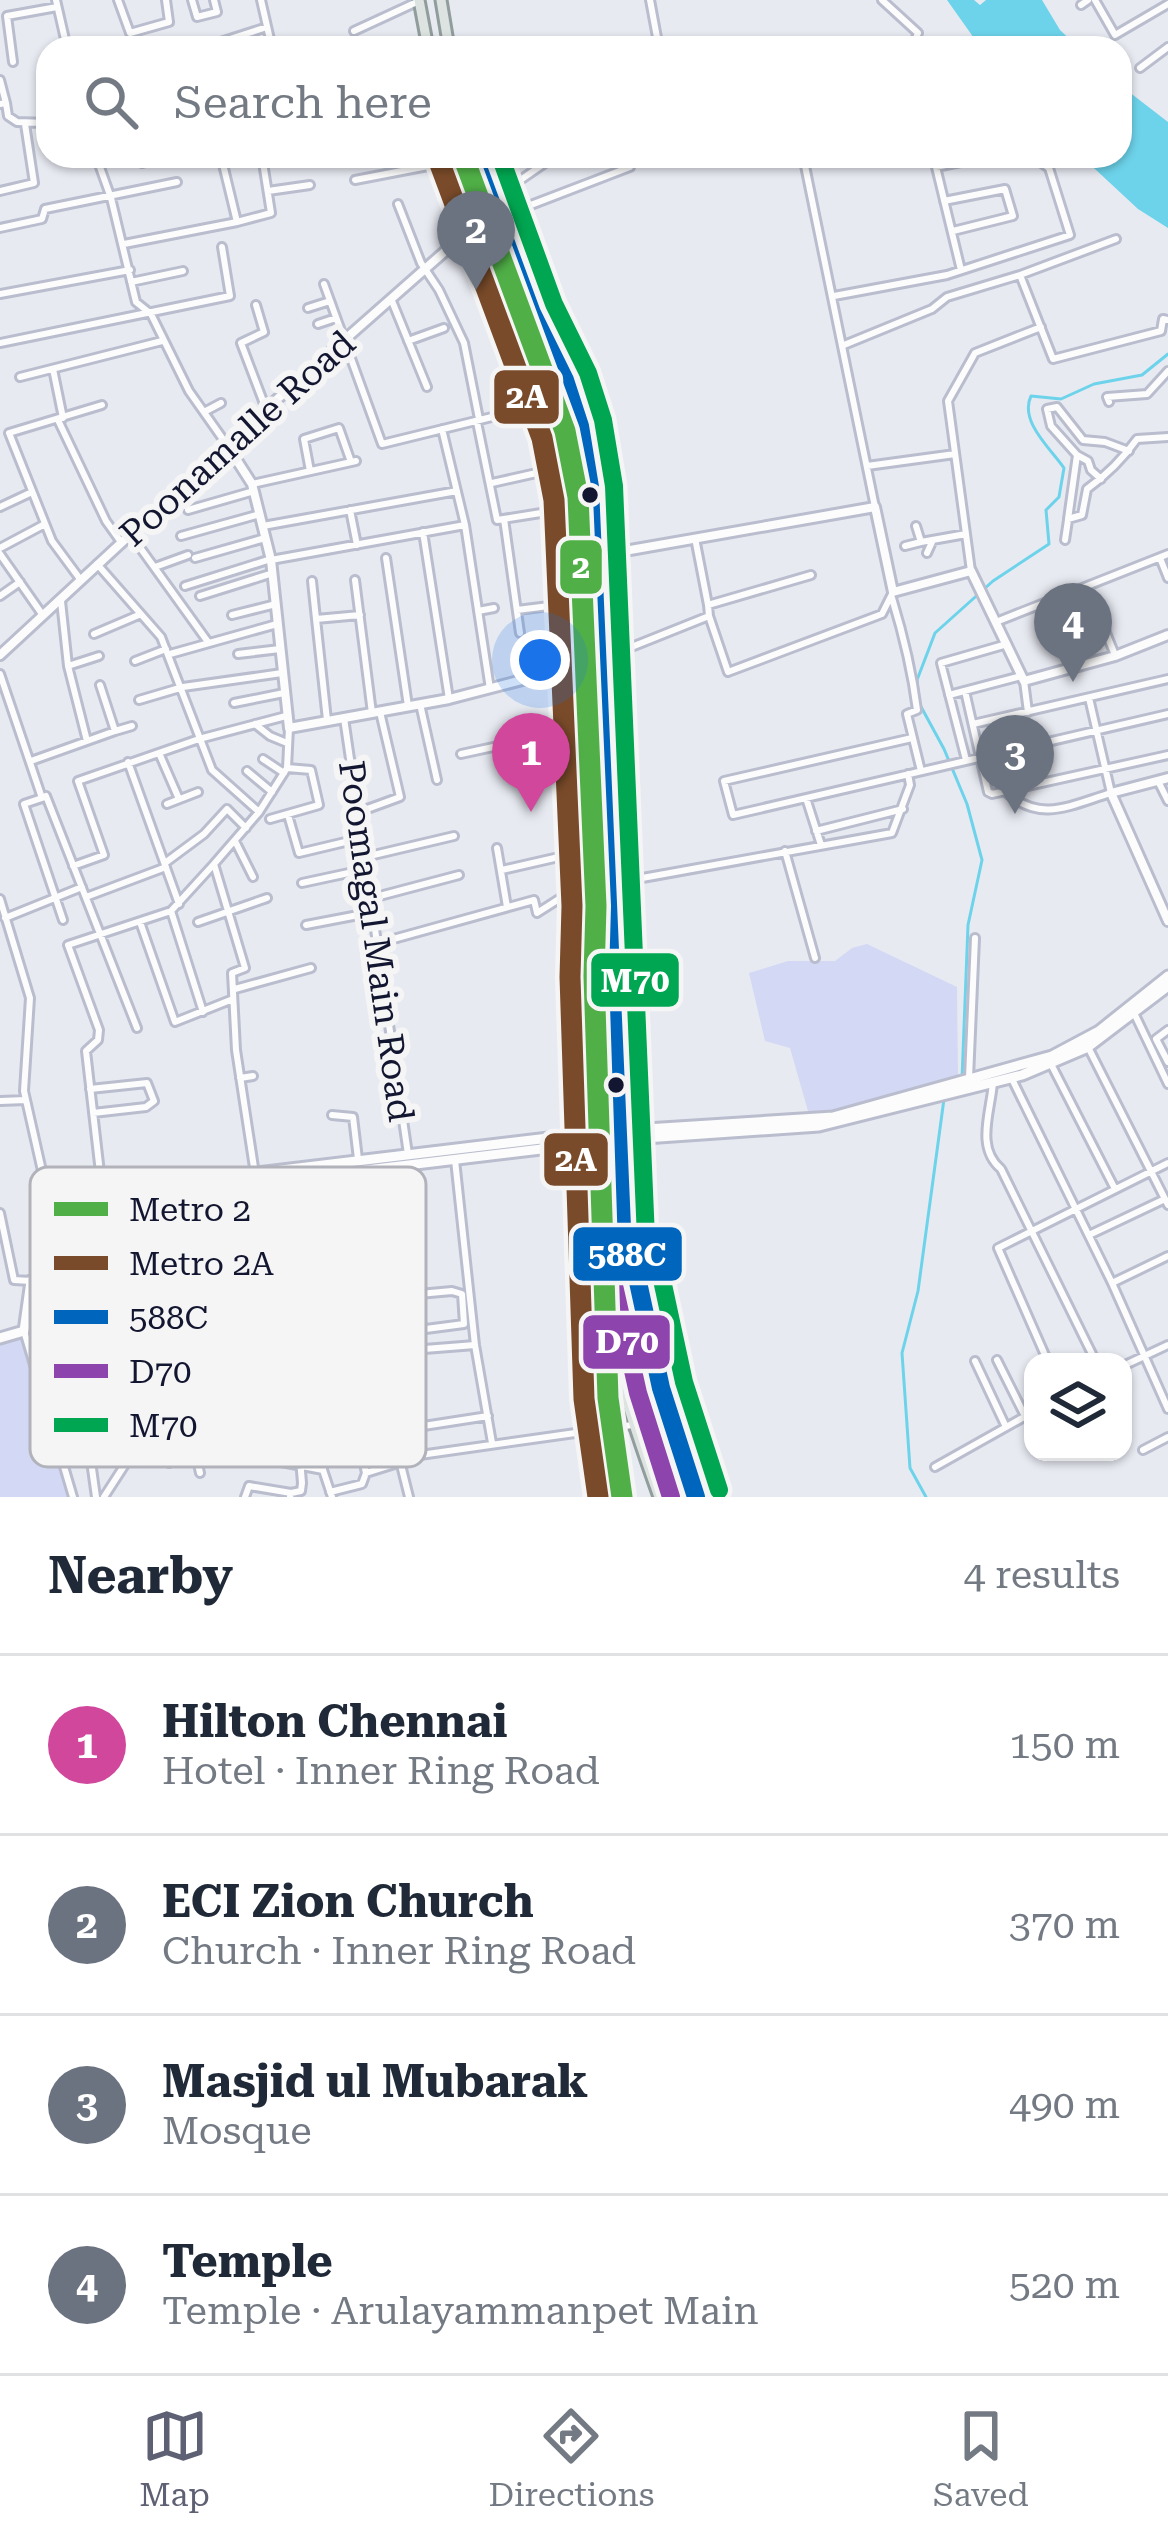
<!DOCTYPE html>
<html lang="en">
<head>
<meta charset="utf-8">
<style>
	body { margin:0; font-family:"Roboto Serif",serif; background:#f6f6f7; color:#1f2937 }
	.controls { position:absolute; right:36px; bottom:36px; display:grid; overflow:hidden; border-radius:24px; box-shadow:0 3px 9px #0004 }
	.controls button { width:108px; height:108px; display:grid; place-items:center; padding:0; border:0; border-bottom:3px solid #e0e1e3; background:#fff; color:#1f2937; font:60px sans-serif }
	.you { position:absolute; left:540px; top:660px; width:42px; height:42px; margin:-30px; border:9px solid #fff; border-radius:50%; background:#1a73e8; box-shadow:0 0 0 18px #1a73e833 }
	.badge { display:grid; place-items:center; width:78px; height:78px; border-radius:50%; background:#5e6074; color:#fff; font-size:39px; font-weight:700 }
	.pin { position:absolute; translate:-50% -99px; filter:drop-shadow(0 3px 6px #0008) }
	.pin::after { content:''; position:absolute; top:63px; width:42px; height:36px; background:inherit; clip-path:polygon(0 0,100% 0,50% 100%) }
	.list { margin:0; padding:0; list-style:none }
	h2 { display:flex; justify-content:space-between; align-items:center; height:156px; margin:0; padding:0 48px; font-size:51px }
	h2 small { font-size:39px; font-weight:400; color:#747a83 }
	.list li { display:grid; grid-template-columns:78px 1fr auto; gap:36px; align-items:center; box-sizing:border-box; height:180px; padding:0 48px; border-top:3px solid #e0e1e3 }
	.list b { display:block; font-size:45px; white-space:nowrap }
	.list p { margin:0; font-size:39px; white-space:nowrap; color:#747a83 }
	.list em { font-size:39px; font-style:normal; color:#747a83 }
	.icon { flex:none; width:66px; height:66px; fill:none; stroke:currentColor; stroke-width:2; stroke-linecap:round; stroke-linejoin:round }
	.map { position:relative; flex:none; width:1168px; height:1497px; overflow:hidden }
	.search { position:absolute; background:#fff; box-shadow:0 3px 9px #0004; left:36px; right:36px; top:36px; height:132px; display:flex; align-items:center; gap:30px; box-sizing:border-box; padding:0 42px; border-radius:36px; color:#747a83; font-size:45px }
	.sheet { height:876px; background:#fff }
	nav { display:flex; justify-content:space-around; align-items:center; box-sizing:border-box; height:168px; border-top:3px solid #e0e1e3; background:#fff; font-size:33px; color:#747a83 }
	nav a { display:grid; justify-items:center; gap:6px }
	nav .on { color:#5e6074 }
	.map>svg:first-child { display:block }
</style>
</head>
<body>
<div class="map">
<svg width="1168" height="1497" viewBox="0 0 1168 1497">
	<rect width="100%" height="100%" fill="#e8eaf2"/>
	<path fill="#d3d8f4" d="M867 944 957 987 958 1077 810 1118 790 1048 765 1041 749 973 788 961H835L852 948Z
		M23 1336 71 1495 66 1497H0V1343Z"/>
	<path fill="#6dd3ea" d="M947 0H974L980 5 986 0H1042L1060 30 1079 48H981Z
		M1120 85 1168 122V228L1138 209 1081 156H1120Z"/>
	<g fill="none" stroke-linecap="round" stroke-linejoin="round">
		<path stroke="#6dd3ea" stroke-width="3" d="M962 1079 968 925 982 860 967 804 944 749 919 703 917 680 935 633 993 581 1049 544 1046 510 1059 497 1064 468C1050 448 1019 421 1031 396L1061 399 1094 384 1142 375 1168 354
			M926 1497 910 1468 902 1353 918 1291 944 1099"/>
		<g stroke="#b9bdcd" stroke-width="12">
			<path id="minor" d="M56 0 67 48
				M118 0 130 33 169 22 166 0
				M192 0 197 17 217 12 214 0
				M261 0 272 48
				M650 0 659 48
				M882 0 918 33 912 48
				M1095 0 1115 35 1168 4
				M1081 5 1088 0
				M354 31 419 1
				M211 45 267 27
				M13 62 7 16 57 7
				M1140 68 1168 47
				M0 80 6 103
				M0 104 6 103 8 116 17 122 48 123
				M96 156 111 198 136 302 151 314 189 391 227 445
				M136 156 142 163 172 156
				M803 156 875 507
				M355 180 454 161
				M0 191 34 183 25 124
				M268 191 310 185
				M490 201 555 156
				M944 201 1005 189 1013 216 953 231
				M398 204 421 263 439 290 464 343 479 419
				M497 218 630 167 629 156
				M237 222 271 213 262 156
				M0 228 42 219 45 209 177 182
				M124 244 237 222 221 156
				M961 270 936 167 990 156
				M1020 275 1053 359 1161 331 1163 319 1168 320
				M131 282 183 271
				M324 284 382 444 500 415 552 419
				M0 294 130 270
				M834 296 947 275 1070 235 1049 168 1032 156
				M392 301 427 387
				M256 305 264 332 241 343 266 409
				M308 308 330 301
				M318 324 336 318
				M408 341 444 328
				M0 343 230 296 222 247
				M844 345 932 309 947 297 1020 275 1116 239
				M53 369 63 418
				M20 377 162 341
				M1109 402 1107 397 1147 394 1168 371
				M204 412 221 403
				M58 420 106 521 121 542
				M477 422 497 520 566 509
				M442 429 465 525 490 689
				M1129 451 1105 442 1083 440 1057 407 1047 409 1051 426 1077 455 1068 519 1082 515 1087 489C1108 474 1122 460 1137 439L1168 437
				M1077 455 1088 461 1091 470 1101 479
				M867 466 955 454
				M310 471 304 439 339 428 351 462
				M492 483 559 468
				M252 484 356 461
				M0 507 32 492
				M188 510 254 491
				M350 510 357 545
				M504 519 520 633
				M263 526 457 491
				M423 532 449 699
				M131 535 208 642
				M181 536 260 514
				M695 538 708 605
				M1065 540 1068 520
				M921 542 966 534
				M905 546 921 542 916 526
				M0 548 45 524
				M927 553 932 542
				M0 554 42 614
				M195 558 265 538
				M386 558 408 706
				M1160 558 1168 578
				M271 560 465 525
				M97 564 161 637 212 770 259 812
				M155 567 188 555
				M971 571 948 401 975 353 1041 327
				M80 579 52 541 9 433 102 405
				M355 580 372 713
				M312 581 316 619
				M185 586 271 559
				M1087 586 1115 655
				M0 596 20 582
				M200 596 273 573
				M892 598C903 634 912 671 917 710L907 714 921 771
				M61 601 68 666 87 741
				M517 610 573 603
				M478 611 494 608
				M232 615 276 604
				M709 616 728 672 882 614 893 592
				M709 616 708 605 811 575
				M996 622 1168 554
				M94 634 141 614
				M170 654 277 624
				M238 654 280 649
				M599 660 709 616
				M135 661 166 649
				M68 666 99 656
				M0 674 42 798 46 796 137 1028
				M1024 681 1028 712
				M965 691 988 792 992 794 1168 755
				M949 695 1021 676
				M139 700 183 687 282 673
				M234 703 284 693
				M420 704 437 780
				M344 718 408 1154
				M327 720 316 619 360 615
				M255 724 270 736 287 743
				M973 724 1168 679
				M115 731 132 726
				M912 738 724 781 733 815 1168 714
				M159 753 179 799
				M461 754 576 729
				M263 759 284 773
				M966 760 941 663 1007 644
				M31 761 115 731 100 685
				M128 762 179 904
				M247 771 272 792
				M1158 781 1168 801
				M1007 793C1041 823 1071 805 1111 793L1089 698
				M42 798 24 804 63 920
				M806 798 821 845
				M167 804 198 792
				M359 812 400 797 380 712
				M288 815 299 853 362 838
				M270 819 319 805 311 770 287 768
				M816 831 903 809
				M235 841 253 877
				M497 848 507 907
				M785 851 815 958
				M365 857 454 836
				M165 863 204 834 227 809 246 828
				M73 866 104 855 78 781 199 739 286 716
				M502 870 585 851
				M302 883 367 869
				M609 884 892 833 910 785 908 774
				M86 897 166 867
				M372 898 459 875
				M0 899 30 998 24 1091 49 1202
				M171 911 203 1012
				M5 918 82 887
				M140 922 175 1022 233 999
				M198 922 267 898
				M306 925 374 912
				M379 943 534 900 537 913 584 883
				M235 989 311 968
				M1135 1015 1168 1084
				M1168 1030 1156 1039 1168 1062
				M1088 1047 1168 1205
				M1051 1064 1115 1189
				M1011 1077 1112 1283 1168 1409
				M240 1078 253 1076
				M969 1078 975 938
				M993 1082C991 1112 975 1147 1001 1169L1096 1362
				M90 1089 147 1083 154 1101 146 1107 93 1113
				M0 1101 26 1100
				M332 1115 353 1117 358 1159
				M455 1160 475 1345 492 1443
				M102 1190 86 1051 98 1040 99 1030 68 945 171 911 214 864
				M256 1194 322 1186 330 1193V1205L318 1217 270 1222 261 1210
				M104 1203 118 1334
				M0 1213 14 1280 31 1281
				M260 1233 319 1224 324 1226 325 1259 263 1266
				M1089 1235 1165 1199
				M65 1276 96 1497
				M1112 1283 1168 1256
				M397 1296 452 1291 462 1294 464 1324 418 1330 420 1350
				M24 1331 73 1497
				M403 1331 418 1330
				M73 1337 153 1359 160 1440
				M91 1342 104 1427
				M111 1348 116 1405 127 1457
				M135 1354 140 1446
				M340 1357 335 1290C345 1277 368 1276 383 1280L387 1289 389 1353
				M328 1358 323 1470 332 1497
				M997 1360 1025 1416
				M272 1361 475 1345
				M975 1361 1006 1427
				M1048 1362 998 1248 1168 1163
				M1123 1366 1168 1345
				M187 1373 191 1433 200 1473
				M247 1397 253 1401 326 1396
				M88 1430 137 1425
				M165 1440 169 1463
				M323 1449 355 1448 417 1427 488 1416
				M1143 1450 1168 1437
				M250 1456 256 1433 253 1401
				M240 1460 250 1456 323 1470
				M935 1467 1033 1412
				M366 1473 401 1462
				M330 1492 362 1484 366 1473 360 1446
				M104 1497 135 1449C153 1441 174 1440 192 1432 226 1417 255 1394 272 1361L255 1174 236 1050 232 973 245 968 214 864 259 812 287 768 289 728
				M245 1497 249 1486 291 1493
				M290 1497 291 1493 301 1491 302 1483 295 1400
				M409 1497 401 1465 406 1457 632 1425"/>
		</g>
		<g stroke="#b9bdcd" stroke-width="14">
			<path id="tertiary" d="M227 445 252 484 271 560 289 728 449 699 599 660
				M596 556 875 507 893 592 971 571 1024 681 1115 656 1168 635
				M0 655 266 409 476 224
				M1168 778 1111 793 1168 921"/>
		</g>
		<g stroke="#b9bdcd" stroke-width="15">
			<path id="secondary" d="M616 1140 819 1126 1022 1075 1088 1047 1168 986
				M70 1201 80 1194 599 1132 833 1117 1052 1056 1099 1031 1168 976
				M0 1338 24 1331 31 1281 65 1276 49 1202 82 1204 600 1142"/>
		</g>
		<g stroke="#919d9c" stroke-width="15">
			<path id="primary" d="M419 0 428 48
				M441 0 449 48
				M453 156 552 419 566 509 599 1132 611 1249 634 1372 669 1497
				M474 156 532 313 565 380 580 426 590 487 609 884 618 1203 643 1357 683 1497
				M611 1250 601 1261C604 1341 632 1422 659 1497
				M623 1250 633 1259 661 1388 696 1497"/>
		</g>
		<use href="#minor" stroke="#fcfcfd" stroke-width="6"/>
		<use href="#tertiary" stroke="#fcfcfd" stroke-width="8"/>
		<use href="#secondary" stroke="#fcfcfd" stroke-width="9"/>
		<use href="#primary" stroke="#dce3e0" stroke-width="9"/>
		<g stroke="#f5f5f5" stroke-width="27">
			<path id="bus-1" d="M474 156 532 313 565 380 580 426 590 487 623 1250 633 1259 661 1388 696 1497"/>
		</g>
		<g stroke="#f5f5f5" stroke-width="27">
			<path id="bus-2" d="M451 164 509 321 543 389 557 432 566 490 585 885 594 1204 600 1255 611 1272 638 1393 671 1497"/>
		</g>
		<g stroke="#f5f5f5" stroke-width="27">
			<path id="bus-3" d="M500 156 554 304 588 373 603 420 614 486 646 1238 656 1252 684 1382 719 1490"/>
		</g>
		<use href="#bus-1" stroke="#0065bd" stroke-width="18"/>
		<use href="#bus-2" stroke="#8e44ad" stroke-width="18"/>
		<use href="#bus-3" stroke="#00a651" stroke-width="18"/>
		<g stroke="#f5f5f5" stroke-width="30">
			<path id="metro-1" d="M463 156 565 431 578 497 596 906 594 976 608 1398 622 1497"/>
		</g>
		<g stroke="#f5f5f5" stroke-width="30">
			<path id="metro-2" d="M440 164 542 438 554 500 572 906 570 977 584 1399 598 1497"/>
		</g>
		<use href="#metro-1" stroke="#50b047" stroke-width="21"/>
		<use href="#metro-2" stroke="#7a4b2a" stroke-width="21"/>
	</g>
	<g fill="#131630" stroke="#f5f5f5" stroke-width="4.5">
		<circle cx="590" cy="495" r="10"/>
		<circle cx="616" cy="1085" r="10"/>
	</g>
	<g text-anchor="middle" stroke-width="12" stroke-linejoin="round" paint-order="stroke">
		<g font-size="36" fill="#131630" stroke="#f5f5f5">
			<text transform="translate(237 438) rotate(-42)" y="13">Poonamalle Road</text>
			<text transform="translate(377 941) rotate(82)" y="13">Poomagal Main Road</text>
		</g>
	</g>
	<rect x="30" y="1167" width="396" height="300" rx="18" fill="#f5f5f5" stroke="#b1b2ba" stroke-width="3"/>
	<rect x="54" y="1202" width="54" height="14" fill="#50b047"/>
	<rect x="54" y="1256" width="54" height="14" fill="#7a4b2a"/>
	<rect x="54" y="1310" width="54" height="14" fill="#0065bd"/>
	<rect x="54" y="1364" width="54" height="14" fill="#8e44ad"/>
	<rect x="54" y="1418" width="54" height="14" fill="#00a651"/>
	<g font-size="33" fill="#131630">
		<text x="129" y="1221">Metro 2</text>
		<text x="129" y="1275">Metro 2A</text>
		<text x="129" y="1329">588C</text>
		<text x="129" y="1383">D70</text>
		<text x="129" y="1437">M70</text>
	</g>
	<g stroke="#f5f5f5" stroke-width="4.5">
		<rect x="492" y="368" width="69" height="58" rx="12" fill="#7a4b2a"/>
		<rect x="558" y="538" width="46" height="58" rx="12" fill="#50b047"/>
		<rect x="589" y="951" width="92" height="58" rx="12" fill="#00a651"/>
		<rect x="542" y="1131" width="68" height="57" rx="12" fill="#7a4b2a"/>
		<rect x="571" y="1225" width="113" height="58" rx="12" fill="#0065bd"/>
		<rect x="581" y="1313" width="91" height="58" rx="12" fill="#8e44ad"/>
	</g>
	<g font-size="33" text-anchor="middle" font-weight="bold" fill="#fff">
		<text x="527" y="408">2A</text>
		<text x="581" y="578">2</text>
		<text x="635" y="992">M70</text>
		<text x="576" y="1171">2A</text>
		<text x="627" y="1266">588C</text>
		<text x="627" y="1353">D70</text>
	</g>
</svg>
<div class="controls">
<button><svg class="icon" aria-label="layers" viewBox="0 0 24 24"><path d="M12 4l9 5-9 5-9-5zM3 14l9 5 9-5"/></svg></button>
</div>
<div class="you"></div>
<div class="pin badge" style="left:531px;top:812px;background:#d1479c">1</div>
<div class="pin badge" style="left:476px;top:290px;background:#6b7280">2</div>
<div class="pin badge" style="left:1015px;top:814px;background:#6b7280">3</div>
<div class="pin badge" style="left:1073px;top:682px;background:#6b7280">4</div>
<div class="search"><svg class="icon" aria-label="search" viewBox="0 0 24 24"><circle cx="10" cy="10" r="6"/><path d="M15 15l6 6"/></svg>Search here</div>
</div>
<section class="sheet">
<h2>Nearby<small>4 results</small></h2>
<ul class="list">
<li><span class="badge" style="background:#d1479c">1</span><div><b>Hilton Chennai</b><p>Hotel · Inner Ring Road</p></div><em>150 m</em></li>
<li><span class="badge" style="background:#6b7280">2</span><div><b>ECI Zion Church</b><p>Church · Inner Ring Road</p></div><em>370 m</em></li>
<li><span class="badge" style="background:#6b7280">3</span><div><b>Masjid ul Mubarak</b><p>Mosque</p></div><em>490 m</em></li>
<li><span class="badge" style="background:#6b7280">4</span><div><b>Temple</b><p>Temple · Arulayammanpet Main</p></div><em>520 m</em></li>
</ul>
</section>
<nav>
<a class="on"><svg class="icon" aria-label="map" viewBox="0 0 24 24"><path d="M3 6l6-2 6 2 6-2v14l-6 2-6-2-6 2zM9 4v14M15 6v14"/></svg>Map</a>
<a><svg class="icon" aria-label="directions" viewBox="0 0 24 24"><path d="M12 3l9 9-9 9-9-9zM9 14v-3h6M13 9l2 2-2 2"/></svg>Directions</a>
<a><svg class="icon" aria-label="saved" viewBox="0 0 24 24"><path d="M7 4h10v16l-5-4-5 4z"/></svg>Saved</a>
</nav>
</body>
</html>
